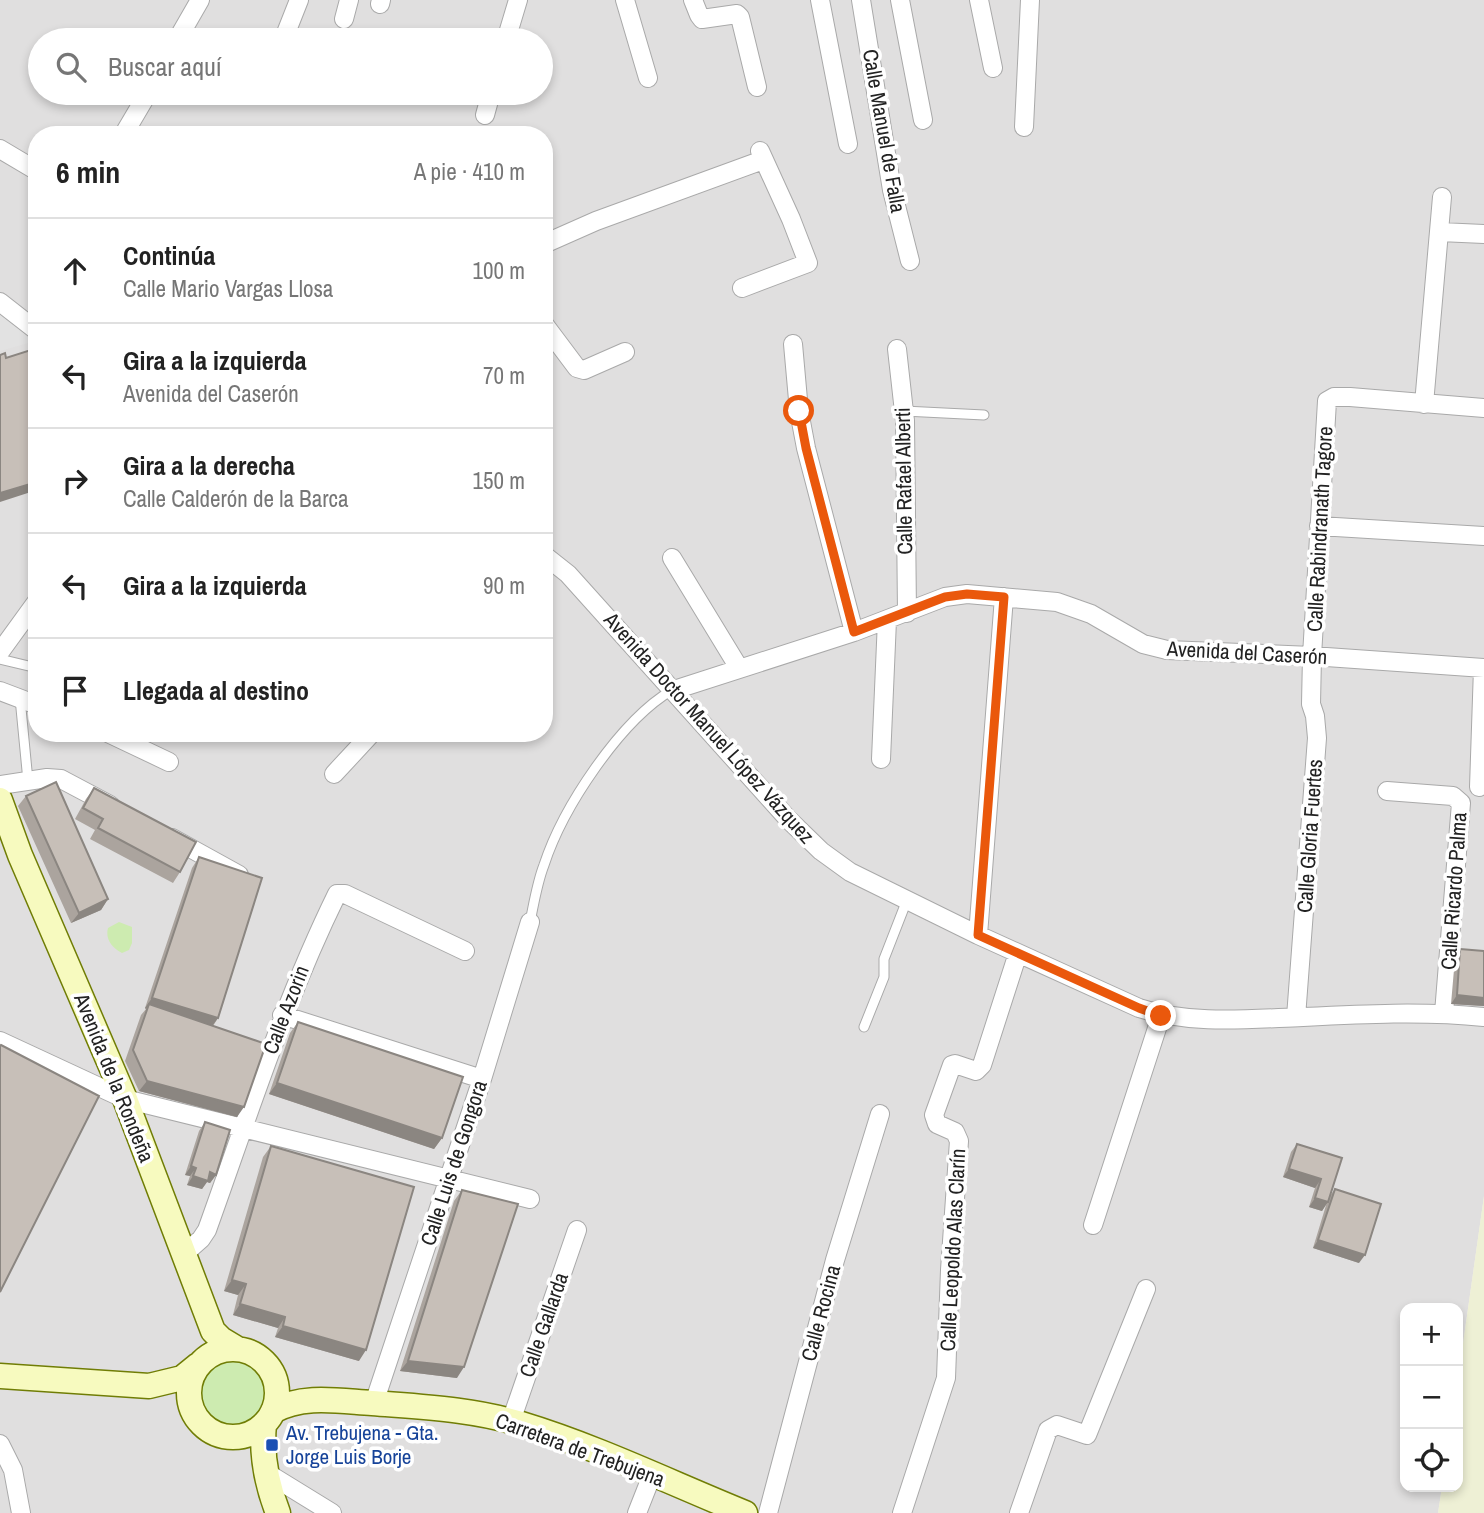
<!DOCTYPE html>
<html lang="es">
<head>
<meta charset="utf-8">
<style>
	body { margin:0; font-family:"Archivo Narrow",sans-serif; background:#f2f2f2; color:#222 }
	.controls { position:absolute; right:21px; bottom:21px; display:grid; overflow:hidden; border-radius:14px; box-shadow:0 4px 10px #0003 }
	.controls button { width:63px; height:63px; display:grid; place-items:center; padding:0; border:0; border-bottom:2px solid #e0e0e0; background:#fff; color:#222; font:35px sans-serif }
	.stop { position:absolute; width:21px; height:21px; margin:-16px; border:5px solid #ea580c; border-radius:50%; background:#fff }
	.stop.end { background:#ea580c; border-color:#fff; box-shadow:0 2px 7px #0008 }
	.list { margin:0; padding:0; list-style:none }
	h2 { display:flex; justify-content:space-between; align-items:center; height:91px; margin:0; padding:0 28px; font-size:30px }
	h2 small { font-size:23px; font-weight:400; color:#767676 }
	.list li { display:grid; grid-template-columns:46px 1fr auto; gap:21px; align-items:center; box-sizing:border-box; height:105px; padding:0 28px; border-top:2px solid #e0e0e0 }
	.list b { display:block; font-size:26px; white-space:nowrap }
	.list p { margin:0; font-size:23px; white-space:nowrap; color:#767676 }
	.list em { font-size:23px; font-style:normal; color:#767676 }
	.icon { flex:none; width:38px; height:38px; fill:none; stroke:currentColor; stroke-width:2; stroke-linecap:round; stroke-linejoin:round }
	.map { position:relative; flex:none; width:1484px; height:1513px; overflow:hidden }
	.search { position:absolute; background:#fff; box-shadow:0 4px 10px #0003; left:28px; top:28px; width:525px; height:77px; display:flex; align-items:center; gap:18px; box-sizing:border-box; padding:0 24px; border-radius:38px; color:#767676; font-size:26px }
	.panel { position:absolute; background:#fff; box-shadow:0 4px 10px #0003; left:28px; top:126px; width:525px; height:616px; border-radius:28px }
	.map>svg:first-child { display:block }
</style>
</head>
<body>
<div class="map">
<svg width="1484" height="1513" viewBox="0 0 1484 1513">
	<rect width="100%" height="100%" fill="#f2efe9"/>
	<path fill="#e0dfdf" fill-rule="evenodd" d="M0 0H1484V1196L1458 1379V1308H1405V1487H1442L1438 1513H0ZM40 40H541V93H40ZM37 135H544V733H37Z"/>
	<path fill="#eef0d5" d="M1484 1196V1513H1438L1442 1487H1458V1379Z"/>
	<path fill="#cdebb0" d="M119 922 132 927V943L129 950 122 953C112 948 105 939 108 928Z
		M197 1392a37 37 0 1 1 74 0a37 37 0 1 1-74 0Z"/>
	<path fill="#e2e2e2" d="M0 314 34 341H35L0 351Z"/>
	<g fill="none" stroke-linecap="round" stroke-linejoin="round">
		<g stroke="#a9a9a9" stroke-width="11">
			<path id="lane" d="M904 411 984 415
				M0 659 37 668
				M20 698 28 781
				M530 922C534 903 537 883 544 865 563 807 620 721 672 690
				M864 1027 884 977V959L907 900"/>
		</g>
		<g stroke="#a9a9a9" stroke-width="20">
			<path id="street" d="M625 0 648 78
				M693 0 699 15 702 19 737 14 740 17 757 87
				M820 0 848 144
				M861 0 892 190 910 261
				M900 0 923 120
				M979 0 993 68
				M380 4 381 0
				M344 19 349 0
				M284 38 299 0
				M177 40 200 0
				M506 40 518 0
				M485 115 491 93
				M1024 127 1030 0
				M125 132 148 93
				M0 149 37 171
				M1440 232 1484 234
				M544 244 596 221 763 160
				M742 288 808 263 791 219 760 151
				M0 302 37 331
				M544 324 577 368 584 370 625 352
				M793 344 799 411 806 448 854 632
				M897 349 905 421 907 613
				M1424 404 1442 197
				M1319 526 1484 536
				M544 555 568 574 788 819 821 851 850 872 978 935 1139 1008C1191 1025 1248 1019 1303 1017 1363 1014 1424 1011 1484 1017
				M672 558 739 668
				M0 652 37 601
				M674 690 854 632 945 597 967 594 1057 602 1091 614 1143 644 1167 650 1312 656 1484 668
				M0 691 37 705
				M108 733 169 762
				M881 759 887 620
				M334 774 372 733
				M0 785 47 778 61 779 110 805
				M1479 787 1483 668
				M1387 791 1453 796 1461 803 1444 1013
				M172 838 239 875
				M978 935 1004 597
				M282 1015 482 1079
				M1296 1017 1317 738 1315 716 1311 704 1312 656 1327 401 1334 397H1350L1484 408
				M0 1041 125 1099 530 1199
				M1093 1225 1161 1016
				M184 1254 201 1239 207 1230C248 1116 284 1002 337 894H345L465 951
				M374 1403 482 1079 530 922
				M511 1421 577 1230
				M0 1444 13 1470 21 1513
				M267 1473 332 1513
				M637 1513 652 1475
				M768 1513 835 1260 880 1114
				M902 1513 946 1378 950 1270 959 1141 955 1132 937 1124 934 1115 952 1065 955 1064 976 1071 982 1065 1018 953
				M1019 1513 1048 1430 1057 1425 1087 1435 1146 1289"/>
		</g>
		<g stroke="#707d05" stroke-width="27">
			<path id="secondary" d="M0 800 20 855 125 1099 213 1331 221 1339 236 1348
				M189 1393a44 44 0 1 1 88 0a44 44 0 1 1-88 0Z
				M0 1376 149 1386 182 1378 198 1365
				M273 1411C303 1394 339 1401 372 1403 422 1407 473 1409 521 1424 597 1447 671 1483 745 1513
				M264 1424C261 1454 267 1485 278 1513"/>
		</g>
		<use href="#lane" stroke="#fff" stroke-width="9"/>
		<use href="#street" stroke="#fff" stroke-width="18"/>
		<use href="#secondary" stroke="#f7fabf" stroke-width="24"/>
	</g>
	<path fill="#aba49e" d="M94 788 180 872 173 883 90 839 95 830 75 819 86 799Z
		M26 796 108 899 101 910 71 923 18 806Z
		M199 857 218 1018 213 1026 237 1117 139 1091 125 1061 141 1015 146 1009 145 1008 192 868Z
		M1460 949 1484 1006 1451 1004 1455 958Z
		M298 1022 442 1138 434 1149 269 1094 290 1033Z
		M205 1122 216 1175 210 1183 207 1182 202 1189 187 1185 190 1176 185 1175 199 1131Z
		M1297 1144 1342 1158 1329 1197 1335 1189 1359 1263 1313 1248 1327 1202 1322 1211 1309 1207 1315 1188 1283 1177 1291 1152Z
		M271 1146 359 1361 275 1337 278 1328 233 1315 238 1295 224 1291 263 1157Z
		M462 1190 457 1378 400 1371 454 1201Z"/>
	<path fill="#8b8681" d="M37 482V490L0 502V493Z
		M108 899 101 910 71 923 79 913Z
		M1457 995 1484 998V1006L1451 1004Z
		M152 998 218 1018 210 1029 149 1004 146 1009 145 1008Z
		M147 1081 244 1107 237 1117 139 1091Z
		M277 1083 442 1138 434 1149 269 1094Z
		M191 1166 196 1168 190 1176 185 1175Z
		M1289 1169 1321 1179 1315 1188 1283 1177Z
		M210 1172 216 1175 210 1183 207 1182 202 1189 187 1185 193 1176Z
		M1315 1198 1328 1202 1322 1211 1309 1207Z
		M1318 1240 1365 1255 1359 1263 1313 1248Z
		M232 1280 246 1284 238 1295 224 1291Z
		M240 1304 285 1317 278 1328 233 1315Z
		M283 1326 366 1350 359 1361 275 1337Z
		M408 1361 464 1367 457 1378 400 1371Z"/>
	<path fill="#c7bfb8" stroke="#8b8681" stroke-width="2" d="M37 348V482L0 493V355L5 353 6 358Z
		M56 782 108 899 79 913 26 796Z
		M94 788 196 842 180 872 98 828 103 819 83 808Z
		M199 857 262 878 218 1018 152 998Z
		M1460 949 1484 951V998L1457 995Z
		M149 1004 266 1044 244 1107 147 1081 133 1050Z
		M298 1022 463 1077 442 1138 277 1083Z
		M1 1045 99 1096 0 1292V1046Z
		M205 1122 230 1130 216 1175 210 1172 208 1181 193 1176 196 1168 191 1166Z
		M1297 1144 1342 1158 1328 1202 1315 1198 1321 1179 1289 1169Z
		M271 1146 414 1187 366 1350 283 1326 285 1317 240 1304 246 1284 232 1280Z
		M1335 1189 1381 1204 1365 1255 1318 1240Z
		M462 1190 518 1204 464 1367 408 1361Z"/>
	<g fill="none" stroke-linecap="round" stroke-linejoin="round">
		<path stroke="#ea580c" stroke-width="9" d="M799 411 806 448 854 632 945 597 967 594 1004 597 978 935 1139 1008 1161 1016"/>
	</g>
	<rect fill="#1a4fb4" stroke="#fff" stroke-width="2.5" x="265" y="1438" width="14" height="14" rx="3.5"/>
	<g text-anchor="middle" stroke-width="7" stroke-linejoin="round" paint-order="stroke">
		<g font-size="21" fill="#222" stroke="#fff">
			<text transform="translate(884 131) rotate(80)" y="7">Calle Manuel de Falla</text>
			<text transform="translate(904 481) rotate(-91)" y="7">Calle Rafael Alberti</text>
			<text transform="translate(1320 529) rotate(-87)" y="7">Calle Rabindranath Tagore</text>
			<text transform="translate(1247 653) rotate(3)" y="7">Avenida del Caserón</text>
			<text transform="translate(709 728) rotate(48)" y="7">Avenida Doctor Manuel López Vázquez</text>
			<text transform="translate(1310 836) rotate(-86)" y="7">Calle Gloria Fuertes</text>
			<text transform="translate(1454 891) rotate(-86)" y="7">Calle Ricardo Palma</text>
			<text transform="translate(286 1010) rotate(-69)" y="7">Calle Azorin</text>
			<text transform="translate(114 1078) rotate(68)" y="7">Avenida de la Rondeña</text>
			<text transform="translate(454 1163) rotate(-72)" y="7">Calle Luis de Gongora</text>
			<text transform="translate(953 1250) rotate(-87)" y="7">Calle Leopoldo Alas Clarín</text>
			<text transform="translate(821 1313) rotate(-75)" y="7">Calle Rocina</text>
			<text transform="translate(544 1325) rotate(-71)" y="7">Calle Gallarda</text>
			<text transform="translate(580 1450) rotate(20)" y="7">Carretera de Trebujena</text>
		</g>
		<g font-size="21" fill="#164399" stroke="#fff" text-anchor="start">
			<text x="286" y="1440">Av. Trebujena - Gta.<tspan x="286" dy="24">Jorge Luis Borje</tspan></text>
		</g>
	</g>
</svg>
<div class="controls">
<button>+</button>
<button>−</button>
<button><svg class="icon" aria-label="locate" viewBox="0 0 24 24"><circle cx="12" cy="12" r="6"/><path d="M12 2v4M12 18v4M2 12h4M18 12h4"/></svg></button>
</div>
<div class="stop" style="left:799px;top:411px"></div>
<div class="stop end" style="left:1161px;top:1016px"></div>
<div class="search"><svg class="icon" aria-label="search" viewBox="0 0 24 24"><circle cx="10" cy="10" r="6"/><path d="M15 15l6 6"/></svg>Buscar aquí</div>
<section class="panel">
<h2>6 min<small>A pie · 410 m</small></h2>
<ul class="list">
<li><svg class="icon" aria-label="ahead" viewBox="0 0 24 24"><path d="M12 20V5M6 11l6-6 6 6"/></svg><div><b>Continúa</b><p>Calle Mario Vargas Llosa</p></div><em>100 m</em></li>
<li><svg class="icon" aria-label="left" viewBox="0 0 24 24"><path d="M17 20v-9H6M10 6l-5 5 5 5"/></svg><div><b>Gira a la izquierda</b><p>Avenida del Caserón</p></div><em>70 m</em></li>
<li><svg class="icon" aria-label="right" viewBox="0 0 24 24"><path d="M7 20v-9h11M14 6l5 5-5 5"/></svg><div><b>Gira a la derecha</b><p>Calle Calderón de la Barca</p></div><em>150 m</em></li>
<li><svg class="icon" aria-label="left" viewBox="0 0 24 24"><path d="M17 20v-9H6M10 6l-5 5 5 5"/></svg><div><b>Gira a la izquierda</b></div><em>90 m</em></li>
<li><svg class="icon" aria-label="arrive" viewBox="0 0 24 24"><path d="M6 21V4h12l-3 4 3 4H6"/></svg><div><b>Llegada al destino</b></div></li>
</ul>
</section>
</div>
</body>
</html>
